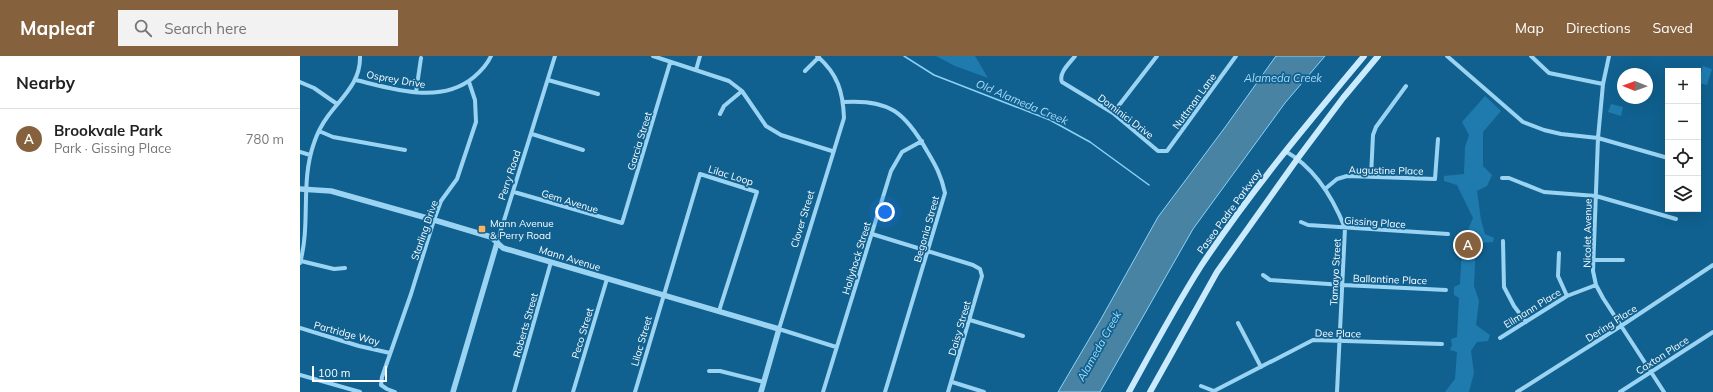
<!DOCTYPE html>
<html lang="en">
<head>
<meta charset="utf-8">
<style>
	body { margin:0; font-family:Mulish,sans-serif; background:#f2f2f2; color:#222 }
	.controls { position:absolute; right:12px; top:12px; display:grid; overflow:hidden; border-radius:0px; box-shadow:0 4px 16px #0002 }
	.controls button { width:36px; height:36px; display:grid; place-items:center; padding:0; border:0; border-bottom:1px solid #e0e0e0; background:#fff; color:#222; font:20px sans-serif }
	.compass { position:absolute; left:1317px; top:12px; width:36px; height:36px; border-radius:50%; background:#fff; box-shadow:0 4px 16px #0002; rotate:271deg }
	.scale { position:absolute; left:12px; bottom:10px; width:75px; box-sizing:border-box; padding-left:4px; border:2px solid #fff; border-top:0; font-size:11px; line-height:14px; white-space:nowrap; color:#fff; -webkit-text-stroke:3px #106190; paint-order:stroke }
	.you { position:absolute; left:585px; top:156px; width:14px; height:14px; margin:-10px; border:3px solid #fff; border-radius:50%; background:#1a73e8; box-shadow:0 0 0 6px #1a73e833 }
	.badge { display:grid; place-items:center; width:26px; height:26px; border-radius:50%; background:#85623d; color:#fff; font-size:13px; font-weight:700 }
	.pin { position:absolute; translate:-50% -50%; border:2px solid #fff; box-shadow:0 1px 4px #0006 }
	.list { margin:0; padding:0; list-style:none }
	h2 { display:flex; justify-content:space-between; align-items:center; height:52px; margin:0; padding:0 16px; font-size:17px }
	h2 small { font-size:13px; font-weight:400; color:#767676 }
	.list li { display:grid; grid-template-columns:26px 1fr auto; gap:12px; align-items:center; box-sizing:border-box; height:60px; padding:0 16px; border-top:1px solid #e0e0e0 }
	.list b { display:block; font-size:15px; white-space:nowrap }
	.list p { margin:0; font-size:13px; white-space:nowrap; color:#767676 }
	.list em { font-size:13px; font-style:normal; color:#767676 }
	.icon { flex:none; width:22px; height:22px; fill:none; stroke:currentColor; stroke-width:2; stroke-linecap:round; stroke-linejoin:round }
	.map { position:relative; flex:none; width:1413px; height:336px; overflow:hidden }
	header { display:flex; align-items:center; gap:24px; box-sizing:border-box; height:56px; padding:0 20px; background:#85623d; color:#fff }
	header strong { font-size:19px }
	nav { display:flex; gap:22px; margin-inline-start:auto; font-size:14px }
	.search { width:280px; height:36px; background:#f2f2f2; display:flex; align-items:center; gap:10px; box-sizing:border-box; padding:0 14px; border-radius:0px; color:#767676; font-size:15px }
	main { display:flex }
	aside { flex:1; background:#fff }
	.map>svg:first-child { display:block }
</style>
</head>
<body>
<header>
<strong>Mapleaf</strong>
<div class="search"><svg class="icon" aria-label="search" viewBox="0 0 24 24"><circle cx="10" cy="10" r="6"/><path d="M15 15l6 6"/></svg>Search here</div>
<nav><a>Map</a><a>Directions</a><a>Saved</a></nav>
</header>
<main>
<aside>
<h2>Nearby<small></small></h2>
<ul class="list">
<li><span class="badge">A</span><div><b>Brookvale Park</b><p>Park · Gissing Place</p></div><em>780 m</em></li>
</ul>
</aside>
<div class="map">
<svg width="1413" height="336" viewBox="0 0 1413 336">
	<rect width="100%" height="100%" fill="#106190"/>
	<path fill="#1f7bae" d="M636 0H675L688 22 655 10Z
		M1403 10 1412 13 1407 29 1398 27Z
		M1185 40 1201 55 1183 76V110L1192 119 1187 130 1177 135 1181 164 1185 178 1194 182 1193 186 1176 187 1174 230 1179 245 1176 269 1190 279 1188 285 1177 286 1171 295 1174 317 1169 336H1145L1155 323 1157 296 1150 294 1152 289 1151 283 1157 281 1159 242 1154 239V231L1160 228 1162 191 1161 186 1156 184 1158 178 1167 176 1173 162 1157 129 1144 125V120L1164 118 1165 91 1169 79 1162 66Z
		M1311 48 1323 51 1321 60 1308 56Z"/>
	<path fill="#4983a4" stroke="#8cd2f6" d="M976 0H1025L985 47 893 173 800 336H758L801 263 858 161 926 70Z"/>
	<g fill="none" stroke-linecap="round" stroke-linejoin="round">
		<path stroke="#8cd2f6" stroke-width="1.5" d="M604 0 634 19 750 64 790 86 849 129"/>
		<path stroke="#9bd4f3" stroke-width="4" d="M353 0 429 25 442 35 466 70 481 79 532 95
			M517 0C538 18 543 36 544 62L479 273 536 291
			M775 0C770 7 758 17 762 26L813 57 858 95H867L936 0
			M1147 0 1223 66 1244 74 1261 78 1298 82 1368 102
			M1231 0 1249 17 1303 28
			M1309 0 1303 28 1298 82 1293 215 1296 229 1303 242 1364 336
			M396 14 400 0
			M505 15 519 1
			M56 24C93 33 141 49 174 21 181 15 187 9 191 0
			M248 24 298 38
			M0 26 14 32 37 48
			M116 36 121 2
			M543 46C589 43 605 56 627 95 636 110 641 119 645 137L585 336
			M813 57 857 0
			M420 58 424 50 442 35
			M19 75 33 81 105 94
			M232 78 283 94
			M985 95C1014 111 1033 142 1045 172L1037 336
			M0 96 10 99
			M1071 120 1073 79 1076 71 1106 30
			M1202 122H1209L1244 136 1296 140 1376 163
			M1025 133 1037 123 1047 120 1135 123 1138 83
			M214 136 322 167 370 7
			M1001 166 1008 169 1148 178
			M572 178 673 209 680 213 682 220 648 336
			M1203 185 1204 231 1214 250 1226 266
			M197 187 255 0
			M1259 197 1258 220 1267 240
			M1293 204H1323
			M1 205 34 213 45 212
			M0 207C11 167 0 126 14 87 17 78 22 68 28 60 42 41 61 26 60 0
			M963 219 970 224 1043 229 1146 234
			M670 264 723 280
			M938 267 961 311
			M0 272 59 290 90 297
			M1200 282 1267 240 1296 229
			M409 315H420L464 326
			M0 319 60 336
			M652 326 684 336
			M901 330 914 335 1013 284 1142 288
			M95 336 87 333 81 329 82 321 111 238 134 164 141 145 157 123 176 66 175 44 169 26
			M214 336 251 206
			M273 336 307 223
			M335 336 400 118 457 136 419 255
			M523 336 591 115 602 96 622 85
			M1217 336 1321 270 1413 209
			M1320 336 1413 276"/>
		<path stroke="#9bd4f3" stroke-width="5.5" d="M0 133 31 135 134 164 191 181 203 192 479 273 461 336
			M153 336 197 187"/>
		<path stroke="#caeafd" stroke-width="6" d="M829 336C852 294 875 251 901 210 950 136 1007 68 1064 0
			M850 336 917 216 998 102 1043 42 1078 0"/>
	</g>
	<rect fill="#ffb15d" stroke="#106190" stroke-width="1.5" x="178" y="169" width="8" height="8" rx="2"/>
	<g text-anchor="middle" stroke-width="3.5" stroke-linejoin="round" paint-order="stroke">
		<g font-size="10" fill="#fff" stroke="#106190">
			<text transform="translate(96 23) rotate(10)" y="4">Osprey Drive</text>
			<text transform="translate(894 45) rotate(-54)" y="4">Nuttman Lane</text>
			<text transform="translate(826 60) rotate(37)" y="4">Dominici Drive</text>
			<text transform="translate(339 85) rotate(-73)" y="4">Garcia Street</text>
			<text transform="translate(1086 114) rotate(1)" y="4">Augustine Place</text>
			<text transform="translate(209 119) rotate(-72)" y="4">Perry Road</text>
			<text transform="translate(431 119) rotate(17)" y="4">Lilac Loop</text>
			<text transform="translate(270 145) rotate(17)" y="4">Gem Avenue</text>
			<text transform="translate(929 155) rotate(-54)" y="4">Paseo Padre Parkway</text>
			<text transform="translate(502 163) rotate(-73)" y="4">Clover Street</text>
			<text transform="translate(1075 166) rotate(4)" y="4">Gissing Place</text>
			<text transform="translate(626 173) rotate(-74)" y="4">Begonia Street</text>
			<text transform="translate(124 174) rotate(-71)" y="4">Starling Drive</text>
			<text transform="translate(1287 177) rotate(-89)" y="4">Nicolet Avenue</text>
			<text transform="translate(270 202) rotate(17)" y="4">Mann Avenue</text>
			<text transform="translate(556 202) rotate(-73)" y="4">Hollyhock Street</text>
			<text transform="translate(1035 216) rotate(-87)" y="4">Tamayo Street</text>
			<text transform="translate(1090 223) rotate(2)" y="4">Ballantine Place</text>
			<text transform="translate(1232 252) rotate(-32)" y="4">Ellmann Place</text>
			<text transform="translate(1311 267) rotate(-33)" y="4">Dering Place</text>
			<text transform="translate(225 269) rotate(-74)" y="4">Roberts Street</text>
			<text transform="translate(659 272) rotate(-74)" y="4">Daisy Street</text>
			<text transform="translate(47 277) rotate(15)" y="4">Partridge Way</text>
			<text transform="translate(282 277) rotate(-73)" y="4">Peco Street</text>
			<text transform="translate(1038 277) rotate(1)" y="4">Dee Place</text>
			<text transform="translate(341 285) rotate(-74)" y="4">Lilac Street</text>
			<text transform="translate(1362 299) rotate(-33)" y="4">Caxton Place</text>
		</g>
		<g font-size="10" fill="#fff" stroke="#106190" text-anchor="start">
			<text x="190" y="171">Mann Avenue<tspan x="190" dy="12">&amp; Perry Road</tspan></text>
		</g>
		<g font-size="11" font-style="italic" fill="#a7ddfa" stroke="#106190">
			<text x="983" y="26">Alameda Creek</text>
			<text transform="translate(722 46) rotate(23)" y="4">Old Alameda Creek</text>
			<text transform="translate(799 290) rotate(-61)" y="4">Alameda Creek</text>
		</g>
	</g>
</svg>
<div class="controls">
<button>+</button>
<button>−</button>
<button><svg class="icon" aria-label="locate" viewBox="0 0 24 24"><circle cx="12" cy="12" r="6"/><path d="M12 2v4M12 18v4M2 12h4M18 12h4"/></svg></button>
<button><svg class="icon" aria-label="layers" viewBox="0 0 24 24"><path d="M12 4l9 5-9 5-9-5zM3 14l9 5 9-5"/></svg></button>
</div>
<svg class="compass" viewBox="-18 -18 36 36"><path d="M0-13l5 13h-10z" fill="#e53935"/><path d="M0 13l5-13h-10z" fill="#767676"/></svg>
<div class="scale">100 m</div>
<div class="you"></div>
<div class="pin badge" style="left:1168px;top:189px">A</div>
</div>
</main>
</body>
</html>
